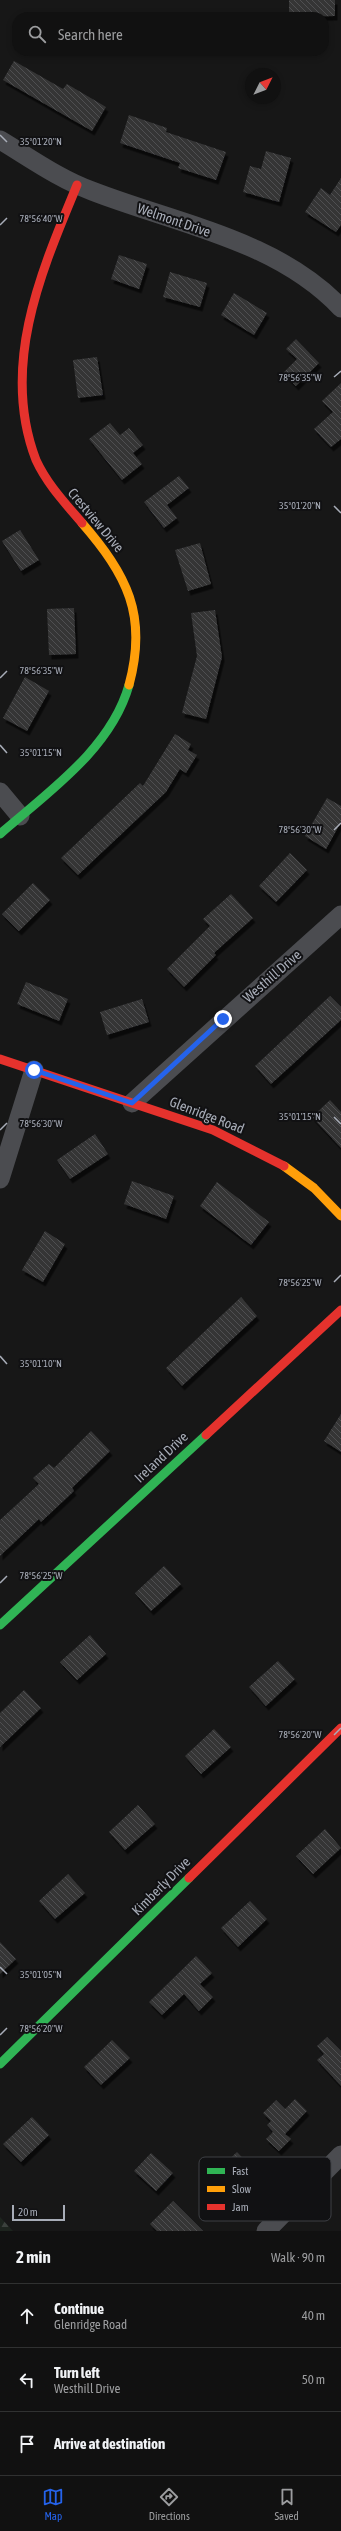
<!DOCTYPE html>
<html lang="en">
<head>
<meta charset="utf-8">
<style>
	body { margin:0; font-family:"Asap Condensed",sans-serif; background:#1a1a1a; color:#f1f3f6 }
	.compass { position:absolute; left:245px; top:68px; width:36px; height:36px; border-radius:50%; background:#111; box-shadow:0 2px 6px #0003; rotate:48deg }
	.scale { position:absolute; left:12px; bottom:10px; width:53px; box-sizing:border-box; padding-left:4px; border:2px solid #a8adb8; border-top:0; font-size:11px; line-height:14px; white-space:nowrap; color:#a8adb8; -webkit-text-stroke:3px #111113; paint-order:stroke }
	.stop { position:absolute; width:12px; height:12px; margin:-9px; border:3px solid #2563eb; border-radius:50%; background:#fff }
	.stop.end { background:#2563eb; border-color:#fff; box-shadow:0 1px 4px #0008 }
	.list { margin:0; padding:0; list-style:none }
	h2 { display:flex; justify-content:space-between; align-items:center; height:52px; margin:0; padding:0 16px; font-size:17px }
	h2 small { font-size:13px; font-weight:400; color:#9c9d9f }
	.list li { display:grid; grid-template-columns:26px 1fr auto; gap:12px; align-items:center; box-sizing:border-box; height:64px; padding:0 16px; border-top:1px solid #303131 }
	.list b { display:block; font-size:15px; white-space:nowrap }
	.list p { margin:0; font-size:13px; white-space:nowrap; color:#9c9d9f }
	.list em { font-size:13px; font-style:normal; color:#9c9d9f }
	.icon { flex:none; width:22px; height:22px; fill:none; stroke:currentColor; stroke-width:2; stroke-linecap:round; stroke-linejoin:round }
	.map { position:relative; flex:none; width:341px; height:2231px; overflow:hidden }
	.search { position:absolute; background:#111; box-shadow:0 2px 6px #0003; left:12px; right:12px; top:12px; height:44px; display:flex; align-items:center; gap:10px; box-sizing:border-box; padding:0 14px; border-radius:16px; color:#9c9d9f; font-size:15px }
	.sheet { height:244px; background:#111 }
	nav { display:flex; justify-content:space-around; align-items:center; box-sizing:border-box; height:56px; border-top:1px solid #303131; background:#111; font-size:11px; color:#9c9d9f }
	nav a { display:grid; justify-items:center; gap:2px }
	nav .on { color:#2563eb }
	.map>svg:first-child { display:block }
</style>
</head>
<body>
<div class="map">
<svg width="341" height="2231" viewBox="0 0 341 2231">
	<defs>
		<pattern id="forest-firs" width="22" height="20" patternUnits="userSpaceOnUse"><rect width="22" height="20" fill="#1d241e"/><path d="M5 1l3.5 6h-7zM16 11l3.5 6h-7z" fill="#3b413d"/></pattern>
		<pattern id="building-back-hatch" width="6" height="6" patternUnits="userSpaceOnUse"><rect width="6" height="6" fill="#353536"/><path d="M-1 5l2 2M0 0l6 6M5-1l2 2" fill="none" stroke="#4f5051"/></pattern>
		<filter id="shadow"><feDropShadow dx="2.5" dy="4.5" stdDeviation="0" flood-color="#0009"/></filter>
	</defs>
	<rect width="100%" height="100%" fill="#171717"/>
	<path fill="url(#forest-firs)" d="M0 2217 13 2231H0Z"/>
	<path fill="url(#building-back-hatch)" filter="url(#shadow)" d="M289 0H335V16L289 17Z
		M14 61 63 89 67 84 106 107 92 131 3 80Z
		M129 115 167 128 166 132 226 152 216 180 178 168 180 163 120 143Z
		M266 151 291 158 279 202 243 192 250 166 261 169Z
		M341 178V225L336 232 305 212 321 188 330 195Z
		M119 255 147 264 139 289 111 279Z
		M170 272 207 283 200 307 163 297Z
		M234 293 267 313 254 335 221 315Z
		M296 339 319 363 296 386 283 373 297 359 286 349Z
		M97 357 103 395 78 398 73 360Z
		M341 383V439L331 447 314 429 333 412 322 401Z
		M110 423 120 435 129 428 143 445 133 453 142 464 122 480 89 439Z
		M179 476 189 488 167 505 177 518 164 528 144 502Z
		M20 530 39 560 21 571 2 541Z
		M200 543 211 584 188 591 175 550Z
		M74 608 76 654 49 655 47 609Z
		M215 610 222 657 206 719 182 713 197 656 191 613Z
		M25 677 49 691 27 731 3 718Z
		M175 734 191 744 188 750 197 755 186 773 180 769 166 792 78 875 61 858 140 783 143 786Z
		M327 798 341 806V822L326 849 305 836Z
		M290 853 307 870 276 902 259 886Z
		M33 883 50 900 19 931 2 914Z
		M231 894 253 918 214 953 216 955 184 987 167 969 210 926 203 919Z
		M26 982 68 999 59 1021 17 1004Z
		M330 996 341 1007V1020L271 1084 255 1066Z
		M142 999 149 1022 107 1035 100 1012Z
		M330 1100 341 1112V1148L312 1117Z
		M95 1134 108 1154 70 1179 57 1160Z
		M132 1181 174 1196 166 1219 124 1204Z
		M217 1182 269 1222 251 1245 200 1206Z
		M45 1231 65 1244 43 1282 22 1270Z
		M241 1297 257 1316 182 1386 166 1368Z
		M341 1414V1452L324 1441Z
		M91 1431 110 1451 72 1488 74 1491 41 1522 39 1519 0 1556V1520L39 1484 33 1478 49 1464 54 1468Z
		M164 1566 181 1584 151 1611 135 1593Z
		M90 1635 106 1654 77 1680 60 1662Z
		M278 1661 295 1679 266 1706 249 1687Z
		M24 1690 41 1708 0 1747V1713Z
		M214 1729 231 1747 201 1774 185 1756Z
		M138 1805 155 1824 125 1850 109 1832Z
		M325 1829 341 1848 313 1874 296 1856Z
		M68 1874 85 1893 55 1919 39 1901Z
		M250 1901 267 1919 238 1947 221 1928Z
		M0 1942 16 1959 0 1974Z
		M196 1956 212 1973 200 1984 213 1997 199 2011 184 1994 162 2015 149 2002Z
		M327 2037 341 2051V2086L317 2060 324 2054 317 2046Z
		M112 2040 130 2058 101 2085 84 2067Z
		M295 2099 307 2111 285 2134 291 2139 279 2151 266 2139 273 2132 267 2125 271 2121 263 2113 276 2100 285 2109Z
		M32 2117 49 2135 21 2162 3 2144Z
		M237 2152 258 2174 236 2195 215 2173Z
		M151 2153 173 2173 156 2191 134 2171Z
		M173 2201 203 2231H157L150 2224Z"/>
	<g fill="none" stroke-linecap="round" stroke-linejoin="round">
		<path stroke="#4b4c50" stroke-width="19" d="M0 140C30 158 59 179 92 191 177 224 277 240 341 308
			M0 792 20 816
			M132 1103 341 915
			M0 1179 34 1070
			M266 2231 341 2155"/>
		<path stroke="#30b455" stroke-width="9" d="M0 834C48 792 111 749 129 685
			M0 1625 206 1435
			M0 2064 189 1878"/>
		<path stroke="#ff9f0a" stroke-width="9" d="M82 523C127 575 148 615 129 685
			M284 1166 314 1188 341 1216"/>
		<path stroke="#e5322d" stroke-width="9" d="M77 185C41 272 0 366 36 460 47 484 65 503 82 523
			M0 1059 213 1130 284 1166
			M206 1435 341 1310
			M189 1878 341 1728"/>
	</g>
	<g fill="none" stroke-linecap="round" stroke-linejoin="round">
		<path stroke="#2563eb" stroke-width="5" d="M34 1070 132 1103 223 1019"/>
	</g>
	<path fill="none" stroke="#a8adb8" stroke-width="1.5" d="M0 135 7 142M0 225 7 218M334 377 341 371M334 506 341 513M0 678 7 671M0 745 7 753M334 830 341 823M334 1117 341 1124M0 1130 7 1123M334 1282 341 1275M0 1356 7 1364M0 1583 7 1576M334 1735 341 1728M0 1967 7 1974M0 2035 7 2028"/>
	<g text-anchor="middle" stroke-width="4" stroke-linejoin="round" paint-order="stroke">
		<g font-size="14" fill="#a8adb8" stroke="#111113">
			<text transform="translate(174 220) rotate(19)" y="5">Welmont Drive</text>
			<text transform="translate(96 520) rotate(50)" y="5">Crestview Drive</text>
			<text transform="translate(272 976) rotate(-41)" y="5">Westhill Drive</text>
			<text transform="translate(207 1115) rotate(21)" y="5">Glenridge Road</text>
			<text transform="translate(161 1457) rotate(-43)" y="5">Ireland Drive</text>
			<text transform="translate(161 1886) rotate(-45)" y="5">Kimberly Drive</text>
		</g>
	</g>
	<rect x="199" y="2157" width="132" height="64" rx="6" fill="#111113" stroke="#3e4045" stroke-width="1"/>
	<rect x="207" y="2168" width="18" height="6" fill="#30b455"/>
	<rect x="207" y="2186" width="18" height="6" fill="#ff9f0a"/>
	<rect x="207" y="2204" width="18" height="6" fill="#e5322d"/>
	<g font-size="11" fill="#a8adb8">
		<text x="232" y="2175">Fast</text>
		<text x="232" y="2193">Slow</text>
		<text x="232" y="2211">Jam</text>
	</g>
	<g font-size="10" text-anchor="middle" fill="#a8adb8" stroke="#111113" stroke-width="4" stroke-linejoin="round" paint-order="stroke">
		<text x="41" y="145">35°01'20"N</text>
		<text x="41" y="222">78°56'40"W</text>
		<text x="300" y="381">78°56'35"W</text>
		<text x="300" y="509">35°01'20"N</text>
		<text x="41" y="674">78°56'35"W</text>
		<text x="41" y="756">35°01'15"N</text>
		<text x="300" y="833">78°56'30"W</text>
		<text x="300" y="1120">35°01'15"N</text>
		<text x="41" y="1127">78°56'30"W</text>
		<text x="300" y="1286">78°56'25"W</text>
		<text x="41" y="1367">35°01'10"N</text>
		<text x="41" y="1579">78°56'25"W</text>
		<text x="300" y="1738">78°56'20"W</text>
		<text x="41" y="1978">35°01'05"N</text>
		<text x="41" y="2032">78°56'20"W</text>
	</g>
</svg>
<svg class="compass" viewBox="-18 -18 36 36"><path d="M0-13l5 13h-10z" fill="#e53935"/><path d="M0 13l5-13h-10z" fill="#9c9d9f"/></svg>
<div class="scale">20 m</div>
<div class="stop" style="left:34px;top:1070px"></div>
<div class="stop end" style="left:223px;top:1019px"></div>
<div class="search"><svg class="icon" aria-label="search" viewBox="0 0 24 24"><circle cx="10" cy="10" r="6"/><path d="M15 15l6 6"/></svg>Search here</div>
</div>
<section class="sheet">
<h2>2 min<small>Walk · 90 m</small></h2>
<ul class="list">
<li><svg class="icon" aria-label="ahead" viewBox="0 0 24 24"><path d="M12 20V5M6 11l6-6 6 6"/></svg><div><b>Continue</b><p>Glenridge Road</p></div><em>40 m</em></li>
<li><svg class="icon" aria-label="left" viewBox="0 0 24 24"><path d="M17 20v-9H6M10 6l-5 5 5 5"/></svg><div><b>Turn left</b><p>Westhill Drive</p></div><em>50 m</em></li>
<li><svg class="icon" aria-label="arrive" viewBox="0 0 24 24"><path d="M6 21V4h12l-3 4 3 4H6"/></svg><div><b>Arrive at destination</b></div></li>
</ul>
</section>
<nav>
<a class="on"><svg class="icon" aria-label="map" viewBox="0 0 24 24"><path d="M3 6l6-2 6 2 6-2v14l-6 2-6-2-6 2zM9 4v14M15 6v14"/></svg>Map</a>
<a><svg class="icon" aria-label="directions" viewBox="0 0 24 24"><path d="M12 3l9 9-9 9-9-9zM9 14v-3h6M13 9l2 2-2 2"/></svg>Directions</a>
<a><svg class="icon" aria-label="saved" viewBox="0 0 24 24"><path d="M7 4h10v16l-5-4-5 4z"/></svg>Saved</a>
</nav>
</body>
</html>
